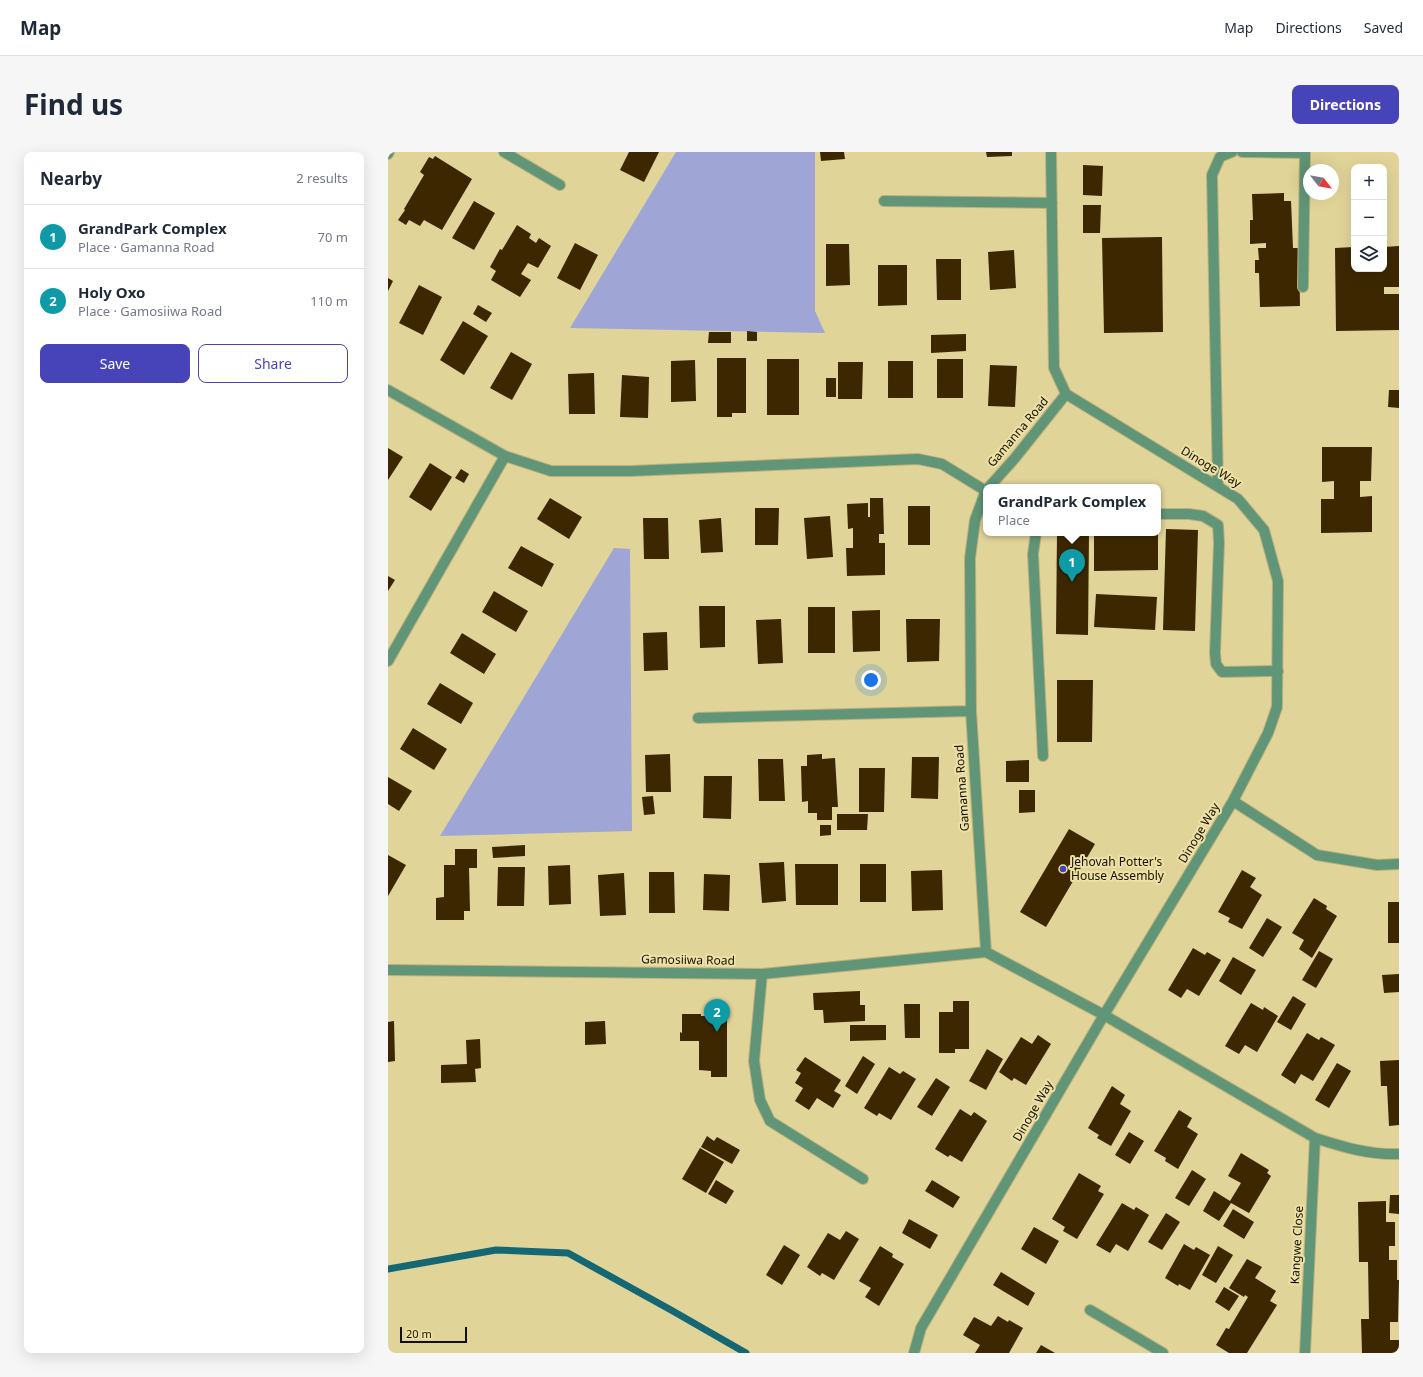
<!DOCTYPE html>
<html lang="en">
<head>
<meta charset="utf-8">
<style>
	body { margin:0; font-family:"Noto Sans",sans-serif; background:#f6f6f7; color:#1f2937 }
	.controls { position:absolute; right:12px; top:12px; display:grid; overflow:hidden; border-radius:8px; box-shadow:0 4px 16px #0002 }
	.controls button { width:36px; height:36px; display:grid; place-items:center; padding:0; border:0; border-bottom:1px solid #e0e1e3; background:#fff; color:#1f2937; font:20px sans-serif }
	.compass { position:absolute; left:915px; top:12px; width:36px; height:36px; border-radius:50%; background:#fff; box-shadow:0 4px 16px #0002; rotate:121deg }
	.scale { position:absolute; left:12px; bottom:10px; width:67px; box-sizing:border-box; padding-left:4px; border:2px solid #151000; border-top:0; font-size:11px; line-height:14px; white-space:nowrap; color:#151000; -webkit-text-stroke:3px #ede1a6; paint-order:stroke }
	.you { position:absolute; left:483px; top:528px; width:14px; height:14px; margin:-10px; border:3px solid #fff; border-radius:50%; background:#1a73e8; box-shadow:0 0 0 6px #1a73e833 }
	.badge { display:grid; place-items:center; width:26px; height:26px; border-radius:50%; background:#4744ba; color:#fff; font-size:13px; font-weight:700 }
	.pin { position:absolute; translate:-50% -33px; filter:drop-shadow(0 1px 2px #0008) }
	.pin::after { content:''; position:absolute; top:21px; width:14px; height:12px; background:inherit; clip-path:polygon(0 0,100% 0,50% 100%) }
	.popup { position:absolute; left:595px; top:332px; width:178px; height:52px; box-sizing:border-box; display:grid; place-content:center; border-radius:8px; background:#fff; filter:drop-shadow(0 1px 3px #0005); font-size:13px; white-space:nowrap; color:#747a83 }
	.popup b { font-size:15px; color:#1f2937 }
	.popup::after { content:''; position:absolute; left:50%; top:100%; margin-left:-8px; border:8px solid transparent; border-top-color:#fff }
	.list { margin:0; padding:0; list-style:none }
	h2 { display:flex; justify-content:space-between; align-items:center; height:52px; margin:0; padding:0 16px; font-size:17px }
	h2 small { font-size:13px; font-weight:400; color:#747a83 }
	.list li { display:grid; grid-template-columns:26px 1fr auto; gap:12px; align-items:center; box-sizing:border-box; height:64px; padding:0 16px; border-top:1px solid #e0e1e3 }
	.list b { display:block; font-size:15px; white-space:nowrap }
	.list p { margin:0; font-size:13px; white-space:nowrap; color:#747a83 }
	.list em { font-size:13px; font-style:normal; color:#747a83 }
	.actions { display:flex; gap:8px; padding:12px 16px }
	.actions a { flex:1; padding:9px 0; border:1px solid #4744ba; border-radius:8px; text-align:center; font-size:14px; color:#4744ba }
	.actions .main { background:#4744ba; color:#fff }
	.icon { flex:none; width:22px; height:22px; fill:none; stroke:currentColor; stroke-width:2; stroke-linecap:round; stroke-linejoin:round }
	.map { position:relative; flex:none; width:1011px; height:1201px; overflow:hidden; border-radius:8px }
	header { display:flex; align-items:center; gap:24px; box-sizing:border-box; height:56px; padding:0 20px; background:#fff; border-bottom:1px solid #e0e1e3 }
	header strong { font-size:19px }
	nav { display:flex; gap:22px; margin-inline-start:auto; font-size:14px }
	.intro { display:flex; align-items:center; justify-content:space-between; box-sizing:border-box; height:96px; padding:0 24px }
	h1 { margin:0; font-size:28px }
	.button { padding:10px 18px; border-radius:8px; background:#4744ba; color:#fff; font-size:14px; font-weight:700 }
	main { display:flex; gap:24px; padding:0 24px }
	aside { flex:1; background:#fff; border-radius:8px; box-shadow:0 4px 16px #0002 }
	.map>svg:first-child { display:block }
</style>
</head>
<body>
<header>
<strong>Map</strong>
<nav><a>Map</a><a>Directions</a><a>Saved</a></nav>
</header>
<div class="intro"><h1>Find us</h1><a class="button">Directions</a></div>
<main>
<aside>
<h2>Nearby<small>2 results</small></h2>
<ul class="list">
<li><span class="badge" style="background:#0f9aa8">1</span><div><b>GrandPark Complex</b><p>Place · Gamanna Road</p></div><em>70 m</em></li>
<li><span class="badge" style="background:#0f9aa8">2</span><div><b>Holy Oxo</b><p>Place · Gamosiiwa Road</p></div><em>110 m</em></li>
</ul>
<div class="actions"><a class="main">Save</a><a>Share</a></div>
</aside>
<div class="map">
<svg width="1011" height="1201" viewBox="0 0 1011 1201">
	<rect width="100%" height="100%" fill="#e0d499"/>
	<path fill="#9fa6d5" d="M288 0H427V159L437 181 182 176Z
		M226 396 242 397 244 679 52 684Z"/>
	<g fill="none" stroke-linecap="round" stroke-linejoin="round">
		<path stroke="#156774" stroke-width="7" d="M0 1117 108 1098 180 1101 283 1158 358 1201"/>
	</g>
	<path fill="#3c2700" d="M241 0H271L256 30 232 18Z
		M432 0H456L457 7 433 9Z
		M598 0H624V4L599 5Z
		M47 4 84 27 54 78 36 68 32 74 21 68 18 73 10 68 17 58 16 57 36 23 32 20 41 5 45 7Z
		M695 13 715 14 714 44 695 43Z
		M896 41V49H903L905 96H911L912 154 872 155 871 121H867V108H871L870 96H878V91L862 92V68H865L864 42Z
		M86 49 107 61 86 98 64 86Z
		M695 53H713L712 81H695Z
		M129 73 143 82 141 86 148 91 151 86 163 94 150 116 140 111 133 122 143 128 132 145 103 128 108 119 102 115 112 97 114 98Z
		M774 85 775 180 716 181 714 86Z
		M187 91 210 103 192 138 169 126Z
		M438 92H461L462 133 438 134Z
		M1011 94V135H996V142H1011V178L948 179 947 96 966 95V117H996V95Z
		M626 98 628 136 602 138 600 100Z
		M548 107H573V148H549Z
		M490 113H519V153L490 154Z
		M0 126 5 129 0 139Z
		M31 133 54 145 35 183 11 171Z
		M90 153 104 161 98 170 85 162Z
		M75 169 100 184 76 223 52 208Z
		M359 179 369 180V189H359Z
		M321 180H343V191H320Z
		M578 182V199L543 201V183Z
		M123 200 144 212 124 248 102 236Z
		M329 206H358V261H344V265H329Z
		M379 207H411V263H379Z
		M549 207H575V246H549Z
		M307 208 308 249 283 250V209Z
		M500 209H525V246H500Z
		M450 210H475L474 247H450Z
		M602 213 629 214 627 255 600 254Z
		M206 221 207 262H181L180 222Z
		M234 223 261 225 260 266 232 265Z
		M438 226H448V245H438Z
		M1001 238H1011V256L1000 255Z
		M934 295H984L983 329H972V345L984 344V380L933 381V347H946V329L934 330Z
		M0 296 15 305 0 328Z
		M42 311 64 325 43 359 21 345Z
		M73 317 81 322 76 331 67 326Z
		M162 346 194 365 181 387 149 367Z
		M482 346H495L496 382H491V391H497V423L459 424 458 396H465V376L460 377 459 352 480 351V365H482Z
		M520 354H542V393H520Z
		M367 356H391L390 393H367Z
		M442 364 445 405 419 407 416 366Z
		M255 366H280L281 407H256Z
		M333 366 335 400 313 401 311 368Z
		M778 377 810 378 807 479 775 478Z
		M669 381H701L700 483 668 482Z
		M706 381H770V418L706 419Z
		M133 394 166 412 154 435 120 416Z
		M0 424 7 428 0 439Z
		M106 439 140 459 128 480 94 460Z
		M708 442 769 445 767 478 706 475Z
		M311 454H337V495L312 496Z
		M420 455H447V501H420Z
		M492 458V499L465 500 464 459Z
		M393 467 395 511 370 512 368 468Z
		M518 467H552L551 509 519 510Z
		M279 480 280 518 256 519 255 481Z
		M74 481 108 502 96 522 62 501Z
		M669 528H705L704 590H669Z
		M52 531 85 551 73 572 39 552Z
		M25 576 59 597 46 618 12 597Z
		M282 602 283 640H258L257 603Z
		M434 602V607L447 606 450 655H444V668H429V661H420V649L414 650 413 614H419V603Z
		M524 605H551L550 647 523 646Z
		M370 607H395L397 649H371Z
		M641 608V630H618V609Z
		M471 616H497L496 660H471Z
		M316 624H344L343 667 315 666Z
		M0 625 24 639 11 659 0 652Z
		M631 638H647V660L631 661Z
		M265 644 267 662 256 663 254 645Z
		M449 662H480L479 678H449Z
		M432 673H443V683L432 684Z
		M681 677 707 692 658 775 632 760Z
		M137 693V704L105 706 104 695Z
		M67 697H89V716H81L82 759H76V768H48V746L56 745V713H67Z
		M0 703 18 713 0 744Z
		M396 710 398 749 374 751 371 711Z
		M407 712H450V753H408Z
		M472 712H498V750H472Z
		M182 713 183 752 161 753 160 714Z
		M110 715H137L136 754H109Z
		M554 718 555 758 524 759 523 719Z
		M854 718 868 726 862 735 874 743 854 777 840 770 842 766 830 760Z
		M261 720H286L287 761H261Z
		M236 721 238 763 212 764 210 723Z
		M316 722 342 723 341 759 315 758Z
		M926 746 939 754 938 757 949 764 924 806 911 797 916 788 904 781Z
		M1000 750H1011V791H1000Z
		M879 766 894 775 875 805 861 796Z
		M805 796 817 803 819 800 833 808 811 844 799 837 793 846 780 838Z
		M931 799 945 807 928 836 914 828Z
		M845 805 868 818 853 843 831 829Z
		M1011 822V840L996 841 994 823Z
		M472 839V853H477V869L436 871 435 858H426L425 841Z
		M905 844 918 852 903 878 889 870Z
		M565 849H581V897H567V901H551V860H565Z
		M863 851 875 858 876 855 890 864 869 900 857 893 851 902 837 894Z
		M516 852H532V886H517Z
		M294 862H313V864H339V925H323V919L311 918V889H292V880L294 881Z
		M6 869 7 909 0 910V870Z
		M217 869 218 892 197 893V870Z
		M462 873H498V888L462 889Z
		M919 881 931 888 933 885 947 893 925 929 913 922 907 932 893 923Z
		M650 883 663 892 638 933 626 926 624 929 611 920 633 885 644 892Z
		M92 887 93 916 87 917 88 930 53 931V913L79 912 78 888Z
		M599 897 615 907 598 938 581 929Z
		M475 904 487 912 469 942 457 934Z
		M417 905 453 928 446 939 453 943 445 956 429 946 421 958 407 949 415 936 407 931 413 921 408 918Z
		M1011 908V973L1001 974 999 934H993L992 909Z
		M949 911 963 919 941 956 927 948Z
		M501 915 512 922 515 919 528 927 503 968 491 961 489 964 476 956Z
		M548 926 562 935 544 964 529 955Z
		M724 934 737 943 732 952 743 959 723 994 709 986 711 983 700 976Z
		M572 957 583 964 586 960 599 969 574 1010 562 1003 560 1005 547 997Z
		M791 958 804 966 799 975 810 982 790 1017 777 1009 778 1006 766 999Z
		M741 980 756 989 742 1012 727 1003Z
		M319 984 326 989 329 985 352 998 344 1012 313 995Z
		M312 996 336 1010 318 1041 294 1027Z
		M853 1001 881 1018 879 1021 883 1024 861 1061 843 1051 831 1069 815 1059 826 1039 842 1049 853 1031 840 1024Z
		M804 1018 818 1027 801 1054 787 1046Z
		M691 1021 713 1034 710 1039 716 1042 689 1087 675 1079 677 1075 664 1067Z
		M328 1028 346 1039 338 1052 320 1042Z
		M544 1028 572 1045 565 1056 537 1039Z
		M1002 1043H1011V1062L1001 1061Z
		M998 1049V1070H1007V1094H1001V1108H1009V1128H1011L1010 1170H1002V1188H1011V1201H974L973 1167H981L980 1110H971L970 1050Z
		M734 1051 746 1058 748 1055 761 1063 740 1099 728 1092 722 1101 708 1093Z
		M845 1057 866 1070 856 1087 835 1074Z
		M778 1061 792 1070 774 1098 760 1090Z
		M521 1067 550 1083 542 1097 514 1081Z
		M646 1075 671 1089 658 1112 633 1097Z
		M458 1079 471 1087 446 1128 434 1121 432 1124 419 1115 440 1081 452 1088Z
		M796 1092 806 1098 808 1095 822 1103 802 1138 791 1132 790 1134 777 1126Z
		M396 1093 412 1103 394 1133 378 1123Z
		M492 1094 505 1102 504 1105 516 1112 491 1154 477 1145 483 1136 471 1129Z
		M830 1094 845 1103 828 1131 814 1123Z
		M859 1107 874 1115 867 1126 888 1139 882 1149 889 1153 859 1201H841L828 1193 838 1176 841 1177 860 1145 857 1143 856 1145 841 1136Z
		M613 1120 647 1141 640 1154 605 1133Z
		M836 1135 851 1144 841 1159 827 1150Z
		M610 1164 620 1170 621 1168 635 1176 621 1201H587L592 1193 575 1183 586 1165 603 1174Z
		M653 1193 667 1201H648Z"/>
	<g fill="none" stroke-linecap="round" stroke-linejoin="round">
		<g stroke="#bbb17d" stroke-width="12">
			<path id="service" d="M770 362H801L815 364 830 373 831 391 827 501 828 512 834 520 890 519
				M648 381 645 402 655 604"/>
		</g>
		<g stroke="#bbb17d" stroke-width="12">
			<path id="minor" d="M116 0 172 33
				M663 0 666 216 678 242
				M854 0 917 1
				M0 2 1 0
				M496 49 664 51
				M915 135 917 0
				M0 238 117 304 163 319H243L530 307 554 312 598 339
				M830 334 824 23 832 5 844 0
				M601 335 627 306 678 242
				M0 509 117 304
				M310 566 583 559
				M845 649 929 703 989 713 1011 712
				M598 800 716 863 927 986C955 995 981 1003 1011 1002
				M598 800 583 559 582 406 587 368 598 338
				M0 818 374 822 598 800
				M374 822 366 909 372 948 382 969 475 1027
				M702 1158 775 1201
				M526 1201 533 1176 716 863 845 649 880 581 889 555 890 429 876 378 850 347 678 242
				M917 1201 927 986"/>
		</g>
		<use href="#service" stroke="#619577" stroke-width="10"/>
		<use href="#minor" stroke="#619577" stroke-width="10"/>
	</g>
	<circle fill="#4744ba" stroke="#ede1a6" stroke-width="1.5" cx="675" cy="717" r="4"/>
	<g text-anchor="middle" stroke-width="4" stroke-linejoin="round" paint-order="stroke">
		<g font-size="12" fill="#151000" stroke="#ede1a6">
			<text transform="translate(630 280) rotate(-50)" y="4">Gamanna Road</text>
			<text transform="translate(823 315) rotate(31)" y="4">Dinoge Way</text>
			<text transform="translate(574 636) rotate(-94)" y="4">Gamanna Road</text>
			<text transform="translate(811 681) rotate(-59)" y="4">Dinoge Way</text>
			<text transform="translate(300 808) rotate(1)" y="4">Gamosiiwa Road</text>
			<text transform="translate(645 959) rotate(-60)" y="4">Dinoge Way</text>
			<text transform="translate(909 1093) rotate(-87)" y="4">Kangwe Close</text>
		</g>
		<g font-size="12" fill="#151000" stroke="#ede1a6" text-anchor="start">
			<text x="683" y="714">Jehovah Potter's<tspan x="683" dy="14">House Assembly</tspan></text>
		</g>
	</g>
</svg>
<div class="controls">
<button>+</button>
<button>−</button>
<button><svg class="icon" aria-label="layers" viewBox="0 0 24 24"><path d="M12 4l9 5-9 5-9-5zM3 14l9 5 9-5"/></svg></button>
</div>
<svg class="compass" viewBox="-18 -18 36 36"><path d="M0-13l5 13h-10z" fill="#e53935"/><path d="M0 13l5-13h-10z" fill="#747a83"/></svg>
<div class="scale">20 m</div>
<div class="you"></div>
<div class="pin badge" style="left:684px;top:430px;background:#0f9aa8">1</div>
<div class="popup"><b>GrandPark Complex</b>Place</div>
<div class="pin badge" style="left:329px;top:880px;background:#0f9aa8">2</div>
</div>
</main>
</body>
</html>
